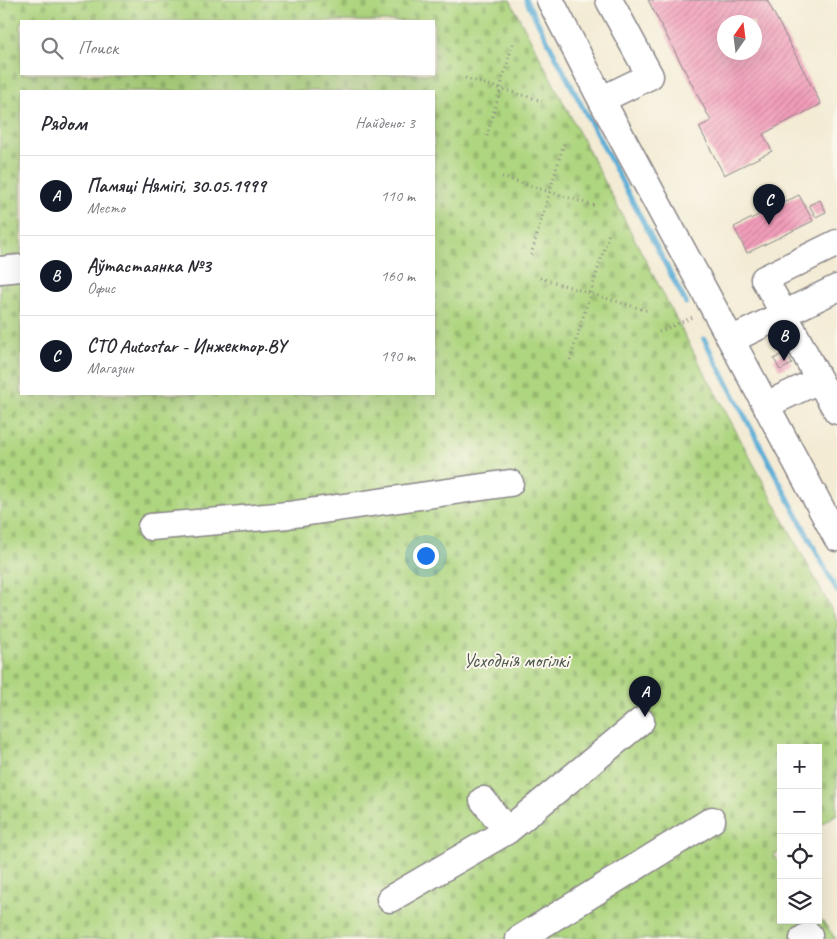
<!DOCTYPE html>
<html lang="ru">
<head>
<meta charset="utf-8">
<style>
	body { margin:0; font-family:Caveat,sans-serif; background:#f7f7f7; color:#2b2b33 }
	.controls { position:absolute; right:15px; bottom:15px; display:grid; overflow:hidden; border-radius:0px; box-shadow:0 5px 20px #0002 }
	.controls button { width:45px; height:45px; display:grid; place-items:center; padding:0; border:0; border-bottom:1px solid #e1e1e2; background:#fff; color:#2b2b33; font:25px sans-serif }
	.compass { position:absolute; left:717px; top:15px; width:45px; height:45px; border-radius:50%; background:#fff; box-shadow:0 5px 20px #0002; rotate:14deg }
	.you { position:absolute; left:425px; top:555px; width:18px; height:18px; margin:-12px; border:4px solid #fff; border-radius:50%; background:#1a73e8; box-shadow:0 0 0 8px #1a73e833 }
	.badge { display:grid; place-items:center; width:32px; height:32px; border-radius:50%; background:#111827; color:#fff; font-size:16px; font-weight:700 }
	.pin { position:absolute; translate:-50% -41px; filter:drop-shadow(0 1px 2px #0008) }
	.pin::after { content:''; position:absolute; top:26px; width:18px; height:15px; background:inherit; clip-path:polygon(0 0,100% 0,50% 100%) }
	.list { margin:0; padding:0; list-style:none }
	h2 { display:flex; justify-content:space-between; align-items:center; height:65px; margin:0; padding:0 20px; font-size:21px }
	h2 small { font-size:16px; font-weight:400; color:#7c7c81 }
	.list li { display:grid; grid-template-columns:32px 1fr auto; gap:15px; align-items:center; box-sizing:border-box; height:80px; padding:0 20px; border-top:1px solid #e1e1e2 }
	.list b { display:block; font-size:19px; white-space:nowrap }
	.list p { margin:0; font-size:16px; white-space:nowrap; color:#7c7c81 }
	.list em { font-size:16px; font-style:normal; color:#7c7c81 }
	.icon { flex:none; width:28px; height:28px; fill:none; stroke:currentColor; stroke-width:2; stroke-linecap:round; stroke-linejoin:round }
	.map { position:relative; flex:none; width:837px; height:939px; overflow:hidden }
	.search { position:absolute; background:#fff; box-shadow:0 5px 20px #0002; left:20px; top:20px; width:415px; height:55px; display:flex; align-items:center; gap:12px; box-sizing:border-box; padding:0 18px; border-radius:0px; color:#7c7c81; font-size:19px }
	.panel { position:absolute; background:#fff; box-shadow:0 5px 20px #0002; left:20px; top:90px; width:415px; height:305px; border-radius:0px }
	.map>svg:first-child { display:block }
</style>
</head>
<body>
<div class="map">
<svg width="837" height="939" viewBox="0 0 837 939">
	<defs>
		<pattern id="cemetery-stones" width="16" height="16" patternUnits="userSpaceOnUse" patternTransform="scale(1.25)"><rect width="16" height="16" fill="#aed57f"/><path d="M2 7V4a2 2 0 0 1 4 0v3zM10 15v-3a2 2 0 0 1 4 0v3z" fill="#95b76f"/></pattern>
		<pattern id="building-hatch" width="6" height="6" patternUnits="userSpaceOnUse" patternTransform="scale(1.25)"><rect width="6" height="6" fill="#f39dba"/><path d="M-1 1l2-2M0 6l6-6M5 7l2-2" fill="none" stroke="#c48098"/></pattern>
	</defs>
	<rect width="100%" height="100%" fill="#fbf7ec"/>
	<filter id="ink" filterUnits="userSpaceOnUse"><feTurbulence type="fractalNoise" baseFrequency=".02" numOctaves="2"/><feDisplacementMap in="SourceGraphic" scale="10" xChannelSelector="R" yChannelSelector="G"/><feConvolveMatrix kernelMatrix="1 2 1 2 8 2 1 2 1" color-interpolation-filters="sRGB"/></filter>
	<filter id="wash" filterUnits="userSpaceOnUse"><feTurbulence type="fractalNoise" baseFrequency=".0096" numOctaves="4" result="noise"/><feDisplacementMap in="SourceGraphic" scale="20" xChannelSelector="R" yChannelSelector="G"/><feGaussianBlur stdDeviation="1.12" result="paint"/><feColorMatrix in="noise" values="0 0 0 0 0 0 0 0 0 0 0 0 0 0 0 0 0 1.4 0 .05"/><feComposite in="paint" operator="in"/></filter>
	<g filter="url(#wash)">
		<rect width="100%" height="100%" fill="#f3ebd4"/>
		<path fill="url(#cemetery-stones)" stroke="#687c5d" fill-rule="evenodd" d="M0 0H510L684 334 837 620V814L818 826V748H781V851L774 855 781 864V920H818V915L836 939H0ZM21 21H434V74H21ZM21 91H434V394H21Z"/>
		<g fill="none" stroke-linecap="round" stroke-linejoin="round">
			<path stroke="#5badd6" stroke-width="5" d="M526 0 686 303
				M704 339 837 591"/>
		</g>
		<g id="blocks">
			<path fill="url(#building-hatch)" fill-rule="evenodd" d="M648 0H767L821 104 763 134 772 151 724 175 699 127 711 121ZM724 22H754V52H724Z
				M799 195 813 221 747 253 734 227Z
				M820 200 826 212 816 217 809 205Z
				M785 352 792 364 780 370 774 359Z"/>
		</g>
	</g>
	<g filter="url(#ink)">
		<use href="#blocks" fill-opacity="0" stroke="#8a8688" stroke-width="1"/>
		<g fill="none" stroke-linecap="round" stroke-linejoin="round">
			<g stroke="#8a8688" stroke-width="29">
				<path id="minor" d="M550 0 602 101 731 340 837 538
					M602 101 613 94 650 76 609 0
					M837 243 764 279C790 322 811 368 837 411
					M0 270 21 268
					M731 340 837 288
					M766 405 819 380
					M151 527 288 515 510 483
					M483 800 507 831
					M390 899 507 831 641 721
					M519 939 712 820
					M803 939 809 935"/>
			</g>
			<path stroke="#8a8688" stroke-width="3" stroke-dasharray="1 4" stroke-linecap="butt" d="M465 78 542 101
				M487 136 513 43
				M502 177 595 206
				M531 255 564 143
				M540 278 648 311
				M659 332 695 316
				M570 360 609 233"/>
			<use href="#minor" stroke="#fff" stroke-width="26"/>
		</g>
	</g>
	<g text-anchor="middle" stroke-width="4" stroke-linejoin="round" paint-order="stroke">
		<g font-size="20" fill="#4c584f" stroke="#fbf7ec">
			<text x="516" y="667">Усходнія могілкі</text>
		</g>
	</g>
</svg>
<div class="controls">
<button>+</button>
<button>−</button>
<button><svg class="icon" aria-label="locate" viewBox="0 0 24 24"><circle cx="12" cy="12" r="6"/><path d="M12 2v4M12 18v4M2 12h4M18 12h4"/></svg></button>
<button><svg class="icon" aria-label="layers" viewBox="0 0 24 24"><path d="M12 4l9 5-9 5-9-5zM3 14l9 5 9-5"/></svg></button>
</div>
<svg class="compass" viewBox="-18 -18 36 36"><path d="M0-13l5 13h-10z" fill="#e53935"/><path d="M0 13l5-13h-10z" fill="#7c7c81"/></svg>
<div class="you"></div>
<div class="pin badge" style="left:645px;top:717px">A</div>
<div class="pin badge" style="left:784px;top:361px">B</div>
<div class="pin badge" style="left:769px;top:225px">C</div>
<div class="search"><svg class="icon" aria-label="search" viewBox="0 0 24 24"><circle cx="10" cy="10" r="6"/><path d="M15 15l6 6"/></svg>Поиск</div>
<section class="panel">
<h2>Рядом<small>Найдено: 3</small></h2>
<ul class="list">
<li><span class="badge">A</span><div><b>Памяці Нямігі, 30.05.1999</b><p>Место</p></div><em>110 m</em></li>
<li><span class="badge">B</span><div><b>Аўтастаянка №3</b><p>Офис</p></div><em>160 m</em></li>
<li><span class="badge">C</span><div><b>СТО Autostar - Инжектор.BY</b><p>Магазин</p></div><em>190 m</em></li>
</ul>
</section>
</div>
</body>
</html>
